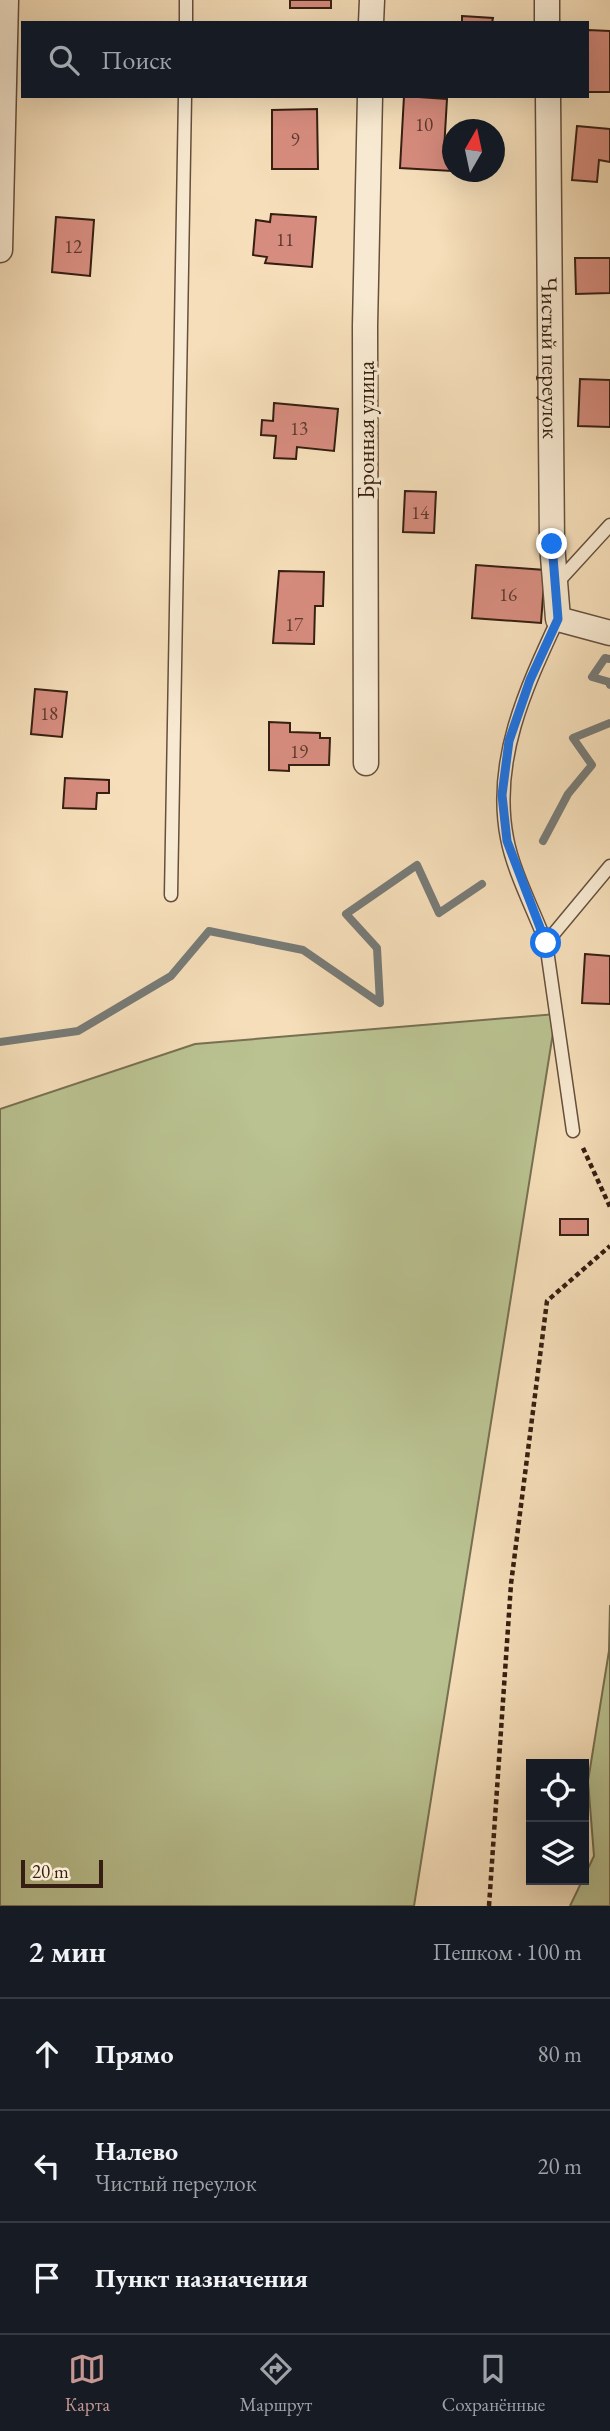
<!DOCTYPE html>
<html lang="ru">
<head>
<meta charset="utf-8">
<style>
	body { margin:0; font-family:"EB Garamond",serif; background:#20242c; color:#f1f3f6 }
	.controls { position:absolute; right:21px; bottom:21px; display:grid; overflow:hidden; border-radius:0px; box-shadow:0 7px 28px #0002 }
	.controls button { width:63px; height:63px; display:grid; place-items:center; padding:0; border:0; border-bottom:2px solid #363941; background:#171b24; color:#f1f3f6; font:35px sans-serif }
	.compass { position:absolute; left:442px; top:119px; width:63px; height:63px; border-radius:50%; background:#171b24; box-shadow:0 7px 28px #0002; rotate:9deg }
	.scale { position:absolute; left:21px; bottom:18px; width:82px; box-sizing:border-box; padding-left:7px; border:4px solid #361f12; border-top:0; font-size:19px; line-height:24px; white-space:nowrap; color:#361f12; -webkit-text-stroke:5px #f8ead2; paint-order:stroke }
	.stop { position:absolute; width:21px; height:21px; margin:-16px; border:5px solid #1a73e8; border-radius:50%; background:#fff }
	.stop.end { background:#1a73e8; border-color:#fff; box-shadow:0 2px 7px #0008 }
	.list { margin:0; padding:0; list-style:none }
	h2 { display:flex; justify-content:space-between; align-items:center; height:91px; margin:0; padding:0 28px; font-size:30px }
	h2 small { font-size:23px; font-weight:400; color:#9ea1a6 }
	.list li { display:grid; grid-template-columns:46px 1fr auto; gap:21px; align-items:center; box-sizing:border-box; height:112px; padding:0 28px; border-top:2px solid #363941 }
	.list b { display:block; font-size:26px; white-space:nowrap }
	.list p { margin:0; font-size:23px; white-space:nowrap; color:#9ea1a6 }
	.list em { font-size:23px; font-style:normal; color:#9ea1a6 }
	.icon { flex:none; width:38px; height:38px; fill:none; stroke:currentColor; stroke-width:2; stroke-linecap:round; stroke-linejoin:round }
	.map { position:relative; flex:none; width:610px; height:1906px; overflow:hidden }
	.search { position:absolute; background:#171b24; box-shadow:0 7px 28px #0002; left:21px; right:21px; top:21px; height:77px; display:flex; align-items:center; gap:18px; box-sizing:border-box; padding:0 24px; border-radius:0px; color:#9ea1a6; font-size:26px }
	.sheet { height:427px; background:#171b24 }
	nav { display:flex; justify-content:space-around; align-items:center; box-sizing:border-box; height:98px; border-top:2px solid #363941; background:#171b24; font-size:19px; color:#9ea1a6 }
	nav a { display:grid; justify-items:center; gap:4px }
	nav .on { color:#c59692 }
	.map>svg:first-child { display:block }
</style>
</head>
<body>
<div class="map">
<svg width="610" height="1906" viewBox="0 0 610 1906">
	<rect width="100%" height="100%" fill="#f5deb9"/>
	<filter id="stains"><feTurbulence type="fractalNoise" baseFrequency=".00286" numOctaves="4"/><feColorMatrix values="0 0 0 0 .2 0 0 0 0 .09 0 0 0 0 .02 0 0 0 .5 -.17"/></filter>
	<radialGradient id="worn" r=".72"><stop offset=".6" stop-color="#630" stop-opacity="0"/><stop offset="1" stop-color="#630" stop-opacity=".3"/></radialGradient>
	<path fill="#bac291" stroke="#787052" stroke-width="2" d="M556 1014 414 1906H0V1109L195 1044Z
		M610 1605V1906H570L594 1856 588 1781 609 1651Z"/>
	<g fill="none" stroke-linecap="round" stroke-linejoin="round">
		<path stroke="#777b77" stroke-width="8" d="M610 659 605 658 592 677 609 682 610 685
			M543 841 568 794 592 765 573 738 610 723
			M0 1042 78 1031 171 976 209 931 303 950 380 1003 377 948 346 914 417 865 439 913 482 884"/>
	</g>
	<path fill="#d68c7e" stroke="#361f12" stroke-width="2" d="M290 0H331V8H290Z
		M462 16 493 18 492 23H462Z
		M588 30 610 31V92H587Z
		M404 96 447 99 444 150H452V171L400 168Z
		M317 109 318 169H272V110Z
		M577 126 610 129V162L599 160 597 182 572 180Z
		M271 214 316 217 312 267 265 263 267 257 253 255 256 220 270 222Z
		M56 217 94 220 90 276 52 272Z
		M575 258H610V293L576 294Z
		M580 379 610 380V427L578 426Z
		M274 403 338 409 334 451 297 447 296 459 274 458 276 436 261 435 262 420 273 421Z
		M405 491 436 492 434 533 403 532Z
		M476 565 545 570 541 623 472 618Z
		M279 571 324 572 323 606H315L314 644 273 643Z
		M35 689 67 692 62 737 31 734Z
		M269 722 290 723V732L320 733V738H330L329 765H289V771L269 770Z
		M65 778 109 780V793H97L96 809 63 808Z
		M585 954 610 956V1004L582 1003Z
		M560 1219H588V1235H560Z"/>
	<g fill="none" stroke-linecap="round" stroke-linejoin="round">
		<g stroke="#664f3c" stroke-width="15">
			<path id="lane" d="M186 23V0
				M557 583 610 525
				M171 895 185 96
				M546 943C534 911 513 871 507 838 492 760 526 688 558 619
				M573 1131 546 943 610 866"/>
		</g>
		<g stroke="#664f3c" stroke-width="27">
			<g id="street">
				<path d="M547 0V23"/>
				<path d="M371 23 372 0"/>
				<path id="s1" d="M548 96 552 544 558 619 610 633"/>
				<path d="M0 250 6 0"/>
				<path d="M366 763 365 326 370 96"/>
			</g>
		</g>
		<path stroke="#361f12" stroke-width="4.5" stroke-dasharray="5 3.5" stroke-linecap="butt" d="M583 1148 610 1207
			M489 1906 511 1584 547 1301 610 1246"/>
		<use href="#lane" stroke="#f8ead2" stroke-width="12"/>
		<use href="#street" stroke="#f8ead2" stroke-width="24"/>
	</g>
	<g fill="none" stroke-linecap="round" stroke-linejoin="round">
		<path stroke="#1a73e8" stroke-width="9" d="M546 943 507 841 502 795 509 741 530 680 558 619 552 544"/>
	</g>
	<g text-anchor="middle" stroke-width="7" stroke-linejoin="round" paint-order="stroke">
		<g font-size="19" fill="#5e3a2d">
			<text x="424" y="131">10</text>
			<text x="295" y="146">9</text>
			<text x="285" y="246">11</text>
			<text x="73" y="253">12</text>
			<text x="299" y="435">13</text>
			<text x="420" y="519">14</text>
			<text x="508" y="601">16</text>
			<text x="294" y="631">17</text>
			<text x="49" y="720">18</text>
			<text x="299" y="758">19</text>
		</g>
		<g font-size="23" fill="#361f12" stroke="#f8ead2">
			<text dy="8" stroke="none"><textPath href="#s1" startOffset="262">Чистый переулок</textPath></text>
			<text transform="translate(366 430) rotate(-90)" y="8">Бронная улица</text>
		</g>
	</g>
	<rect width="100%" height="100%" filter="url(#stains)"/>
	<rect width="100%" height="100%" fill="url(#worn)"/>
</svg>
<div class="controls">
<button><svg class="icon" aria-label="locate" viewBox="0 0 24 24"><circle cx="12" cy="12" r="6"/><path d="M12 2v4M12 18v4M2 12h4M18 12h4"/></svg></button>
<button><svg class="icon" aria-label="layers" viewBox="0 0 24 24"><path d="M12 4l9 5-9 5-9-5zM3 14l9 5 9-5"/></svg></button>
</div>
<svg class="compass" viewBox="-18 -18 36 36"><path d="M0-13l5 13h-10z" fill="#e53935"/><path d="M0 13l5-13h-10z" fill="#9ea1a6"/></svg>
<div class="scale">20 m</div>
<div class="stop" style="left:546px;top:943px"></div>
<div class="stop end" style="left:552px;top:544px"></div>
<div class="search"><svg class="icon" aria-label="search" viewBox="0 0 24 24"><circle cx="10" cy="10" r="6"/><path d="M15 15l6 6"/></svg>Поиск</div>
</div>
<section class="sheet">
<h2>2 мин<small>Пешком · 100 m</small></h2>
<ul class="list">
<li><svg class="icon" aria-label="ahead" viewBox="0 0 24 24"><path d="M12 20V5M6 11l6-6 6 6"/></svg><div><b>Прямо</b></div><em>80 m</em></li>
<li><svg class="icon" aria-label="left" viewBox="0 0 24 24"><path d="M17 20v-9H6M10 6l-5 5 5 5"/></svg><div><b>Налево</b><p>Чистый переулок</p></div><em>20 m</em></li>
<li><svg class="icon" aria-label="arrive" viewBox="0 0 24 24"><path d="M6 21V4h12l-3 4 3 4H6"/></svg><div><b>Пункт назначения</b></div></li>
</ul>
</section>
<nav>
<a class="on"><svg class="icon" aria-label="map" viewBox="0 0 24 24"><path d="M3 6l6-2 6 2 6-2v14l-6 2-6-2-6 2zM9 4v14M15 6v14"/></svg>Карта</a>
<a><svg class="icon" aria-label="directions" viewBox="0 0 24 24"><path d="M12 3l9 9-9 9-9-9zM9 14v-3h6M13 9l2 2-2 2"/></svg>Маршрут</a>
<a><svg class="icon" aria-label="saved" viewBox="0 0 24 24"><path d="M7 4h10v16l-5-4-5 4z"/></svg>Сохранённые</a>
</nav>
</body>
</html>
